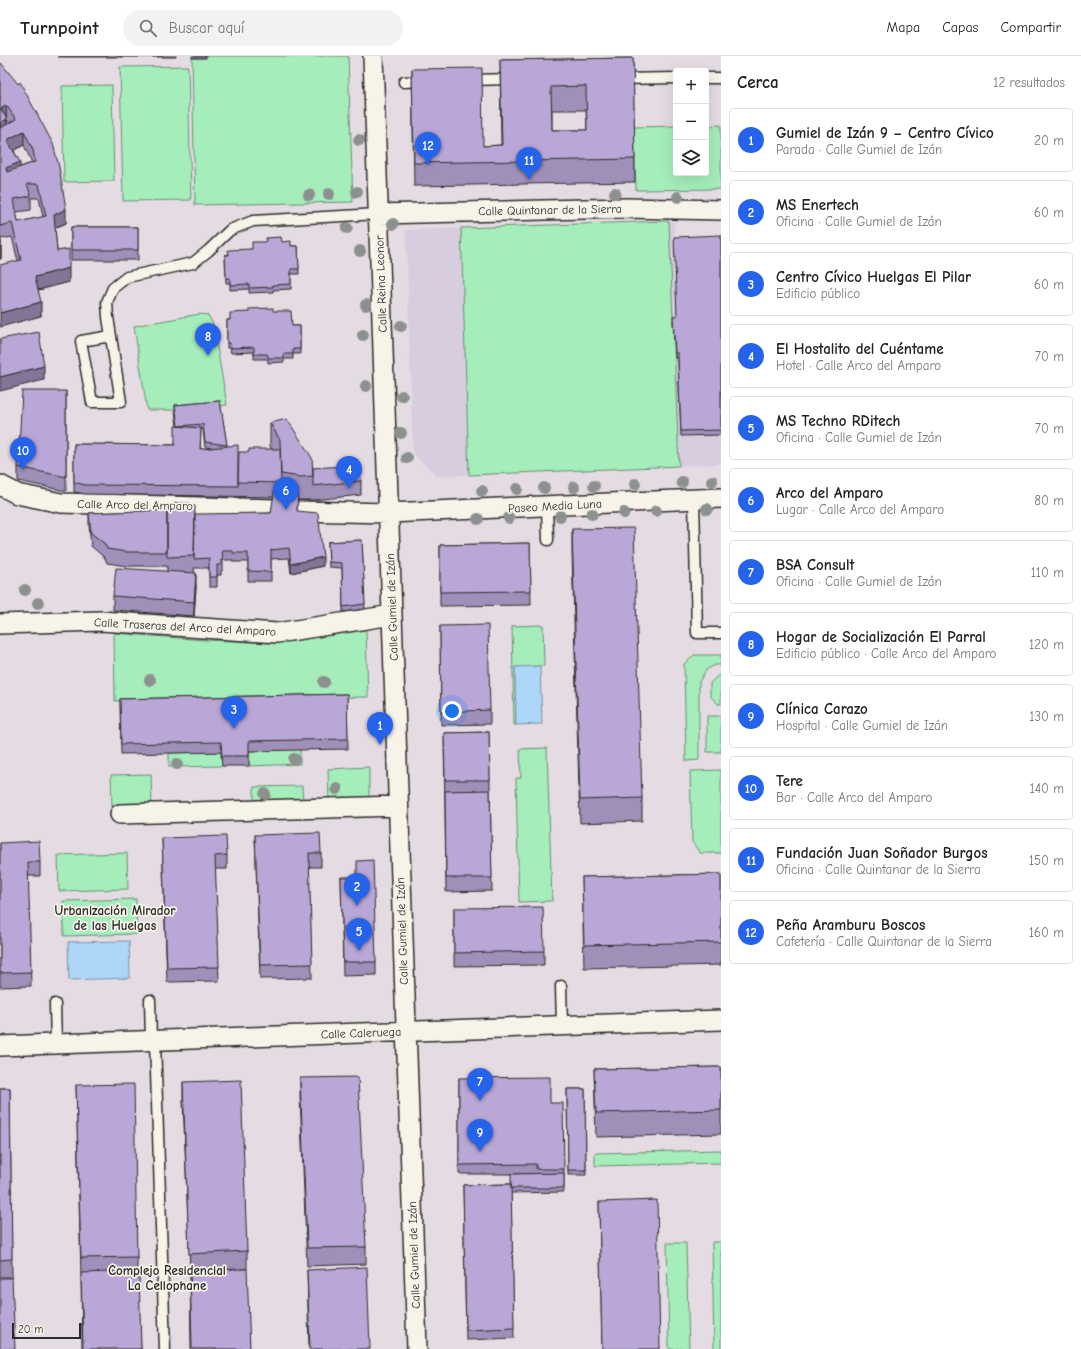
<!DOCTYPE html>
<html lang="es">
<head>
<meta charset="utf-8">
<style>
	body { margin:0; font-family:"Comic Neue",sans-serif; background:#f2f2f2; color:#222 }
	.controls { position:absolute; right:12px; top:12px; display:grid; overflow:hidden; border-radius:4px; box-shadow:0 4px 16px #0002 }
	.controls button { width:36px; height:36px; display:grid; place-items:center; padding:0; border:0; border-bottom:1px solid #e0e0e0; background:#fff; color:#222; font:20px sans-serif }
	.scale { position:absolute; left:12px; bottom:10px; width:69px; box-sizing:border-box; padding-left:4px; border:2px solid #2b2b2b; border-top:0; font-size:11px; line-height:14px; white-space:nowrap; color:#2b2b2b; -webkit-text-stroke:3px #f7f3e8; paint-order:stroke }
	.you { position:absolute; left:452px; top:655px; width:14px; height:14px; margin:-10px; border:3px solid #fff; border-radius:50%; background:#1a73e8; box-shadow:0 0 0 6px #1a73e833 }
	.badge { display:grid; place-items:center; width:26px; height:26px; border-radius:50%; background:#2563eb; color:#fff; font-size:13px; font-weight:700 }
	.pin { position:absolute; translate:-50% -33px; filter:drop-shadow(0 1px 2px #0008) }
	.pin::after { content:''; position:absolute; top:21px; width:14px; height:12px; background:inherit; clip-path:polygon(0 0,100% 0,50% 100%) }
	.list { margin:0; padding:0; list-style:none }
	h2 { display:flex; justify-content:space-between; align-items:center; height:52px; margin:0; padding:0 16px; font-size:17px }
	h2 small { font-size:13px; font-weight:400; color:#767676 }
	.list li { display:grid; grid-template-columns:26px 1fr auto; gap:12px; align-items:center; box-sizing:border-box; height:64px; margin:0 8px 8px; padding:0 8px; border:1px solid #e0e0e0; border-radius:4px }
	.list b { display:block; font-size:15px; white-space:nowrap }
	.list p { margin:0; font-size:13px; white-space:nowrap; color:#767676 }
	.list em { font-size:13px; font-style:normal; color:#767676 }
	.icon { flex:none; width:22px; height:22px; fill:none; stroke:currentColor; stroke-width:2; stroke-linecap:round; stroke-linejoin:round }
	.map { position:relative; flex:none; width:721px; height:1293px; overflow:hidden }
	header { display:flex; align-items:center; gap:24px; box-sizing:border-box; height:56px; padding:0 20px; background:#fff; border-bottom:1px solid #e0e0e0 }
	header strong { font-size:19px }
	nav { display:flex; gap:22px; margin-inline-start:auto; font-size:14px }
	.search { width:280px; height:36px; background:#f2f2f2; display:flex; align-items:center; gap:10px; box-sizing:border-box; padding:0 14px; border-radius:22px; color:#767676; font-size:15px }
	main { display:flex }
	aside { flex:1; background:#fff }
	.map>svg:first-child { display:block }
</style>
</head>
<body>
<header>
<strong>Turnpoint</strong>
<div class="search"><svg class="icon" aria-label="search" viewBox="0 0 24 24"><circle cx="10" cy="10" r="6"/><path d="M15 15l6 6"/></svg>Buscar aquí</div>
<nav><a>Mapa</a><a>Capas</a><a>Compartir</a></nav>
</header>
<main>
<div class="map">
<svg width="721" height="1293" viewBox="0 0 721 1293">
	<rect width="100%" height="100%" fill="#e5dce3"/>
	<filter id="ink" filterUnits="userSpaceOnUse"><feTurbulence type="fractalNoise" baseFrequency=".025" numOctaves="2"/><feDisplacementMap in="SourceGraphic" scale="8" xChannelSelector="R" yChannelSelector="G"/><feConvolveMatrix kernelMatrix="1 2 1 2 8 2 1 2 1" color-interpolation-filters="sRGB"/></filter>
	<g filter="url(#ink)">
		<path fill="#d8ccdf" d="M674 165 675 186 721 184V408L437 420 413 398 406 174Z"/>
		<path fill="#a5edbb" stroke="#688c73" d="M206 0H348L353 146 195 149 192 2H206Z
			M188 10 191 144 123 145 120 11Z
			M112 29 114 125 64 126 62 30Z
			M721 69V133L636 134 634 71 676 70V117H706V70Z
			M669 165 679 410 469 419 461 172Z
			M200 258 208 259 213 268 227 349 175 354H147L134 270Z
			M543 569 544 610 515 611 516 669H514L512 570Z
			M366 574 368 641 115 645 114 577 204 584 279 587Z
			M694 599H721V609H715L706 614 699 626V704L686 705 684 608Z
			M719 619H721V648H718L710 640V627Z
			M707 660H721V696H707Z
			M547 692 552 845 519 846 516 722H521L520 693Z
			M300 693V708L249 710V695Z
			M221 696 222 710 169 711V697Z
			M369 711V745L329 746 328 713Z
			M721 714V797H700L692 786 690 715Z
			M151 718 152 750 112 751 111 719Z
			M302 730 303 746 254 748V731Z
			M127 797 128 833 59 835 58 799Z
			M136 843 137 878 64 880 63 845Z
			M721 1094V1107L595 1110V1097Z
			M712 1186H721V1293H714Z
			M667 1187H686L689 1293H669Z"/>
		<path fill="#aed6f8" stroke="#7a92a6" d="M540 610 542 668 516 669 515 611Z
			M129 885 130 922 69 924 68 886Z"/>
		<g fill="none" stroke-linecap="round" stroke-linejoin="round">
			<g stroke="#2b2b2b" stroke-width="13">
				<path id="lane" d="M706 22H721
					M620 23 676 22
					M468 24 514 23
					M404 26 426 25
					M111 280 81 285 92 346H121L108 261 107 246 113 232 127 221 193 207 208 195 230 174 253 165 378 158
					M694 443 697 577H721
					M547 450 548 484
					M561 930 562 970
					M150 944 151 984
					M55 948 56 988
					M155 984 165 1293"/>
			</g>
			<g stroke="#2b2b2b" stroke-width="22">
				<path id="street" d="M373 0 417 1293
					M378 158 626 152 721 154
					M0 429 17 438 61 447 273 453
					M297 455 389 457 721 442
					M0 568 101 565 277 577 392 559
					M120 758 398 750
					M0 990 721 964"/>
			</g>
			<use href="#lane" stroke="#f7f3e8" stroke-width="10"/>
			<use href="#street" stroke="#f7f3e8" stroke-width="19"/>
		</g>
		<g fill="#8c908e">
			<circle cx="359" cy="84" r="6"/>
			<circle cx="357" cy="136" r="6"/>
			<circle cx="615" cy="137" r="6"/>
			<circle cx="329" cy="138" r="6"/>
			<circle cx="309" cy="139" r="6"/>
			<circle cx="678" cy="141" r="6"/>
			<circle cx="393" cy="168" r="6"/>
			<circle cx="347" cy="172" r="6"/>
			<circle cx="360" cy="195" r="6"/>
			<circle cx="366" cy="249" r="6"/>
			<circle cx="401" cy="270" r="6"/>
			<circle cx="363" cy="279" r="6"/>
			<circle cx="366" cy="330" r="6"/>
			<circle cx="402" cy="340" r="6"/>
			<circle cx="401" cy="377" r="6"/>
			<circle cx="407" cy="402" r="6"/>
			<circle cx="712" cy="425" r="6"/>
			<circle cx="682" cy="426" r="6"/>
			<circle cx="635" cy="428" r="6"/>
			<circle cx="594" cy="430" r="6"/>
			<circle cx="574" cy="431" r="6"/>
			<circle cx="544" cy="432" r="6"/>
			<circle cx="517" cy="433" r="6"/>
			<circle cx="482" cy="435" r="6"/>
			<circle cx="707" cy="453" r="6"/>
			<circle cx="656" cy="455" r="6"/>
			<circle cx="624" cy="457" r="6"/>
			<circle cx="592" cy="458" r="6"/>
			<circle cx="560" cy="460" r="6"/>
			<circle cx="509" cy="462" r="6"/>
			<circle cx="478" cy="463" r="6"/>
			<circle cx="25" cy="534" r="6"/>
			<circle cx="38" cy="547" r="6"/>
			<circle cx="150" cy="624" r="6"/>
			<circle cx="324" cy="626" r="6"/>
			<circle cx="294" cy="703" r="6"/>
			<circle cx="177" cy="708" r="6"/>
			<circle cx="337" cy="733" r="6"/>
			<circle cx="265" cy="738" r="6"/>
		</g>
		<path fill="#a090b9" stroke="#2b2b2b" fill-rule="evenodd" d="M58 0H176V1H58Z
			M192 0H206V2H192Z
			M633 2 635 126 414 130 412 13 483 90 501 89 500 4ZM552 54H586L587 74H552Z
			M0 8 66 167 55 172 57 195 69 226 38 234 41 260 18 205 12 181 1 183V203H0ZM7 64 10 67 7 69ZM24 89 32 107 20 111 14 94ZM31 142H39L43 161 18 166 16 156 31 154Z
			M71 171H138V204H71Z
			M721 179V379L681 380 678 307V302H675L673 264 677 260Z
			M282 186 291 190H298L299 218H291V233L273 234V236L249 237V233L230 234V227H226L225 199 252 193Z
			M273 255 292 270H300V298H293V303H284V306L268 307V304L267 303H254V296L231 297 230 292H227V264H230L249 256Z
			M66 335V435L18 425V411Z
			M220 345 227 390 238 426 249 396 272 393 270 390V367L313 412 361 425V439L313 444H298L297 455 323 510 291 517 289 502 271 503V525H248V506H233V504H223V514H221V519H217V531H209V512H194L196 531 194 560 113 554V540L167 515V510H127L107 507 105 502 91 490 89 471V457L167 454 189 450 195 459 271 457 274 441 85 438 74 436V388L175 389 177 370 175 354V349ZM201 373H203L205 391 212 392 200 393Z
			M572 473 642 742V765L580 767 572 497Z
			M362 484 365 553 343 556 342 512 329 511 328 486Z
			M530 487 531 549 440 550V489Z
			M440 570 490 654V668L441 669Z
			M347 638 348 693 249 695V710H222L221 696 121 698 120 643Z
			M489 676 492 835 446 836 444 677Z
			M255 779 321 797V811H309L312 922 260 923Z
			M162 782 227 799V813H215L219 925 167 926Z
			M0 787 40 806V820H28L31 930 0 931Z
			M721 818V909L584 912 582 821Z
			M341 821 376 906V919L343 920Z
			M454 852 544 895V909L454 910Z
			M721 1011V1078L596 1081 594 1013Z
			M300 1022 366 1191V1208L307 1210 300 1039Z
			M459 1022 550 1047 564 1113V1136L511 1137 514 1282 466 1284 463 1129 511 1128 536 1118H459Z
			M183 1026 247 1195V1213H241L250 1293H191L190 1215 183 1044Z
			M76 1029 137 1201V1215L141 1293H82L81 1220Z
			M0 1032H10L12 1221H0Z
			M567 1033H585L586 1119H568Z
			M599 1146 660 1293H602Z
			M307 1214 370 1293H309Z"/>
		<path fill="#827596" stroke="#2b2b2b" d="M6 49 7 77 0 81 1 53Z
			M24 75V89L7 98V84Z
			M20 106V120L6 126V112Z
			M66 153V167L54 172V159Z
			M1 185V203H0V186Z
			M69 212V226L35 235V221Z
			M41 246V260L0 271V257Z
			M44 310V324L0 335V321Z
			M323 501V510L291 517V508Z
			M196 517V531L194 560V546Z"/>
		<path fill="#baa7d7" stroke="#2b2b2b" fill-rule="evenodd" d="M633 2 635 103 414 107 412 13 482 12 483 90 502 89 500 4ZM586 30 587 74H552L551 31Z
			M1 7 18 28 20 26 53 88 59 111 66 153 54 159 57 195 69 193V212L35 221 41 246 0 257V209L21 204 12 167 0 170V70L1 72 16 63 6 49 1 53 7 63 0 67V42H1L0 41V8ZM24 75 33 94 35 106 7 116 6 112 20 106 7 84ZM27 128H39L46 160 18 166 14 143 31 140Z
			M71 171H138V194H71Z
			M721 179V374L681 375 678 302V297H675L673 260H677L674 181Z
			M281 181 282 186 291 185V190H298L299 213H291V228L273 229V231L249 232V228L230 229V222H226L225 199H229L228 194 252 193V186H264L266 185V182Z
			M273 252V255H291L292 270H300V293H293V298H284V302H268V299L267 298H254V291L231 292 230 287H227V264H230V257L249 256V253Z
			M39 276 44 310 0 321V283Z
			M22 335H66V421L18 411Z
			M220 345 227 389 205 386 203 368 178 370 175 349Z
			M287 363 312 402 313 420 301 421 281 418 280 384 270 367Z
			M175 370 201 372 200 393 238 389V430L85 429 74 426V388L175 389Z
			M249 393H280L281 427 238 426 239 396H249Z
			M360 409 361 425 313 430V412Z
			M275 431 298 434 297 455 318 457 323 501 291 508 289 492 271 494V516L248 515V497H233V495H222L223 504H221V509H217V521H209V502L194 503 195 458 271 457Z
			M175 447H189V450H195L194 500 167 501V451H175Z
			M167 454V496H127L107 493 105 488 91 477 89 457Z
			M634 472 642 742 580 744 572 473Z
			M362 484 365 548 343 551 342 507 329 506 328 486Z
			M530 487 531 535 440 536V489Z
			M116 512 196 517 194 546 113 540Z
			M488 569 490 654 441 656 440 570Z
			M347 638 348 683 249 685V700H222L221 686 121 688 120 643Z
			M489 676 490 724H445L444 677Z
			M490 734 492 822H446L445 735Z
			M320 777 321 797H309L312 908 260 909 255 779Z
			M226 780 227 799 215 800 219 911 167 912 162 782Z
			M39 785 40 806H28L31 916 0 917V787Z
			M373 804 376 906H343L341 821H357V805Z
			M721 818V886L584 889 582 821Z
			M543 851 544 895 454 897V852Z
			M721 1011V1054L596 1057 594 1013Z
			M358 1021 366 1191 307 1192 300 1022Z
			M550 1021V1047H563L564 1113H536V1108L459 1109V1022Z
			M241 1024 247 1195 189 1198 183 1026Z
			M134 1028 137 1201 81 1202 76 1029Z
			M0 1032H10L12 1203 0 1204Z
			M567 1033H585L586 1114H568Z
			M564 1117V1132H511V1118Z
			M511 1128 514 1272 466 1274 463 1129Z
			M657 1144 660 1293H602L599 1146Z
			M367 1211 370 1293H310L307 1214Z
			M247 1213 250 1293H192L190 1214Z
			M139 1215 141 1293H83L81 1217Z
			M0 1222H12L15 1293H0Z"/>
	</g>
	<g text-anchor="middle" stroke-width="3.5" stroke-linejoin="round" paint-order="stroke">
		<g font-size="12" fill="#2b2b2b" stroke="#f7f3e8">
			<text transform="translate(550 154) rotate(-1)" y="4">Calle Quintanar de la Sierra</text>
			<text transform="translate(381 228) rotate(-92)" y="4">Calle Reina Leonor</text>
			<text transform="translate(135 449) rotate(1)" y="4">Calle Arco del Amparo</text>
			<text transform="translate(555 450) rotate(-3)" y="4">Paseo Media Luna</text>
			<text transform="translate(392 551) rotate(-92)" y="4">Calle Gumiel de Izán</text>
			<text transform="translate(185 571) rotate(3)" y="4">Calle Traseras del Arco del Amparo</text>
			<text transform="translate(402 875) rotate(-92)" y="4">Calle Gumiel de Izán</text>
			<text transform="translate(361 977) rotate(-2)" y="4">Calle Caleruega</text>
			<text transform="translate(414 1199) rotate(-92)" y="4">Calle Gumiel de Izán</text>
		</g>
		<g font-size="13" font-weight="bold" fill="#2b2b2b" stroke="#f7f3e8">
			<text x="115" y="859">Urbanización Mirador<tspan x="115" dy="15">de las Huelgas</tspan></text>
			<text x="167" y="1219">Complejo Residencial<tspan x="167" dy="15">La Cellophane</tspan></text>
		</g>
	</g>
</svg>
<div class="controls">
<button>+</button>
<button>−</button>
<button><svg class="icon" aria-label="layers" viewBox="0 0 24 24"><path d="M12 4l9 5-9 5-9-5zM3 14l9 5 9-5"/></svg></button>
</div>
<div class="scale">20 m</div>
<div class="you"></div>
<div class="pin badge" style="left:380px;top:689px">1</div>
<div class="pin badge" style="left:357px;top:850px">2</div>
<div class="pin badge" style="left:234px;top:673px">3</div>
<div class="pin badge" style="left:349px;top:433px">4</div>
<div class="pin badge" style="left:359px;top:895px">5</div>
<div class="pin badge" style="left:286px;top:454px">6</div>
<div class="pin badge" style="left:480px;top:1045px">7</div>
<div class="pin badge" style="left:208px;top:300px">8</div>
<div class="pin badge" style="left:480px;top:1096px">9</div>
<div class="pin badge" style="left:23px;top:414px">10</div>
<div class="pin badge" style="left:529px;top:124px">11</div>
<div class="pin badge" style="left:428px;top:109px">12</div>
</div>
<aside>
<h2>Cerca<small>12 resultados</small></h2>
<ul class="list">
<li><span class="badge">1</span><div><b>Gumiel de Izán 9 – Centro Cívico</b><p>Parada · Calle Gumiel de Izán</p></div><em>20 m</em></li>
<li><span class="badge">2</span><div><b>MS Enertech</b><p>Oficina · Calle Gumiel de Izán</p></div><em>60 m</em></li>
<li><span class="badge">3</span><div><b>Centro Cívico Huelgas El Pilar</b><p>Edificio público</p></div><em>60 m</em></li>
<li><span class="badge">4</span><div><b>El Hostalito del Cuéntame</b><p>Hotel · Calle Arco del Amparo</p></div><em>70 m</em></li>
<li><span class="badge">5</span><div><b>MS Techno RDitech</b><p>Oficina · Calle Gumiel de Izán</p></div><em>70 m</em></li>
<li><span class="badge">6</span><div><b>Arco del Amparo</b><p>Lugar · Calle Arco del Amparo</p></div><em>80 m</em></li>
<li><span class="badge">7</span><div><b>BSA Consult</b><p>Oficina · Calle Gumiel de Izán</p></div><em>110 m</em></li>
<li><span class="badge">8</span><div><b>Hogar de Socialización El Parral</b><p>Edificio público · Calle Arco del Amparo</p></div><em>120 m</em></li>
<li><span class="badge">9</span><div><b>Clínica Carazo</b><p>Hospital · Calle Gumiel de Izán</p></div><em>130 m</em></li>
<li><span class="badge">10</span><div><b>Tere</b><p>Bar · Calle Arco del Amparo</p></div><em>140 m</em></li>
<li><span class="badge">11</span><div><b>Fundación Juan Soñador Burgos</b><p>Oficina · Calle Quintanar de la Sierra</p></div><em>150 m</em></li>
<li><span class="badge">12</span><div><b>Peña Aramburu Boscos</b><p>Cafetería · Calle Quintanar de la Sierra</p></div><em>160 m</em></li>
</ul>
</aside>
</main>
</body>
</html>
